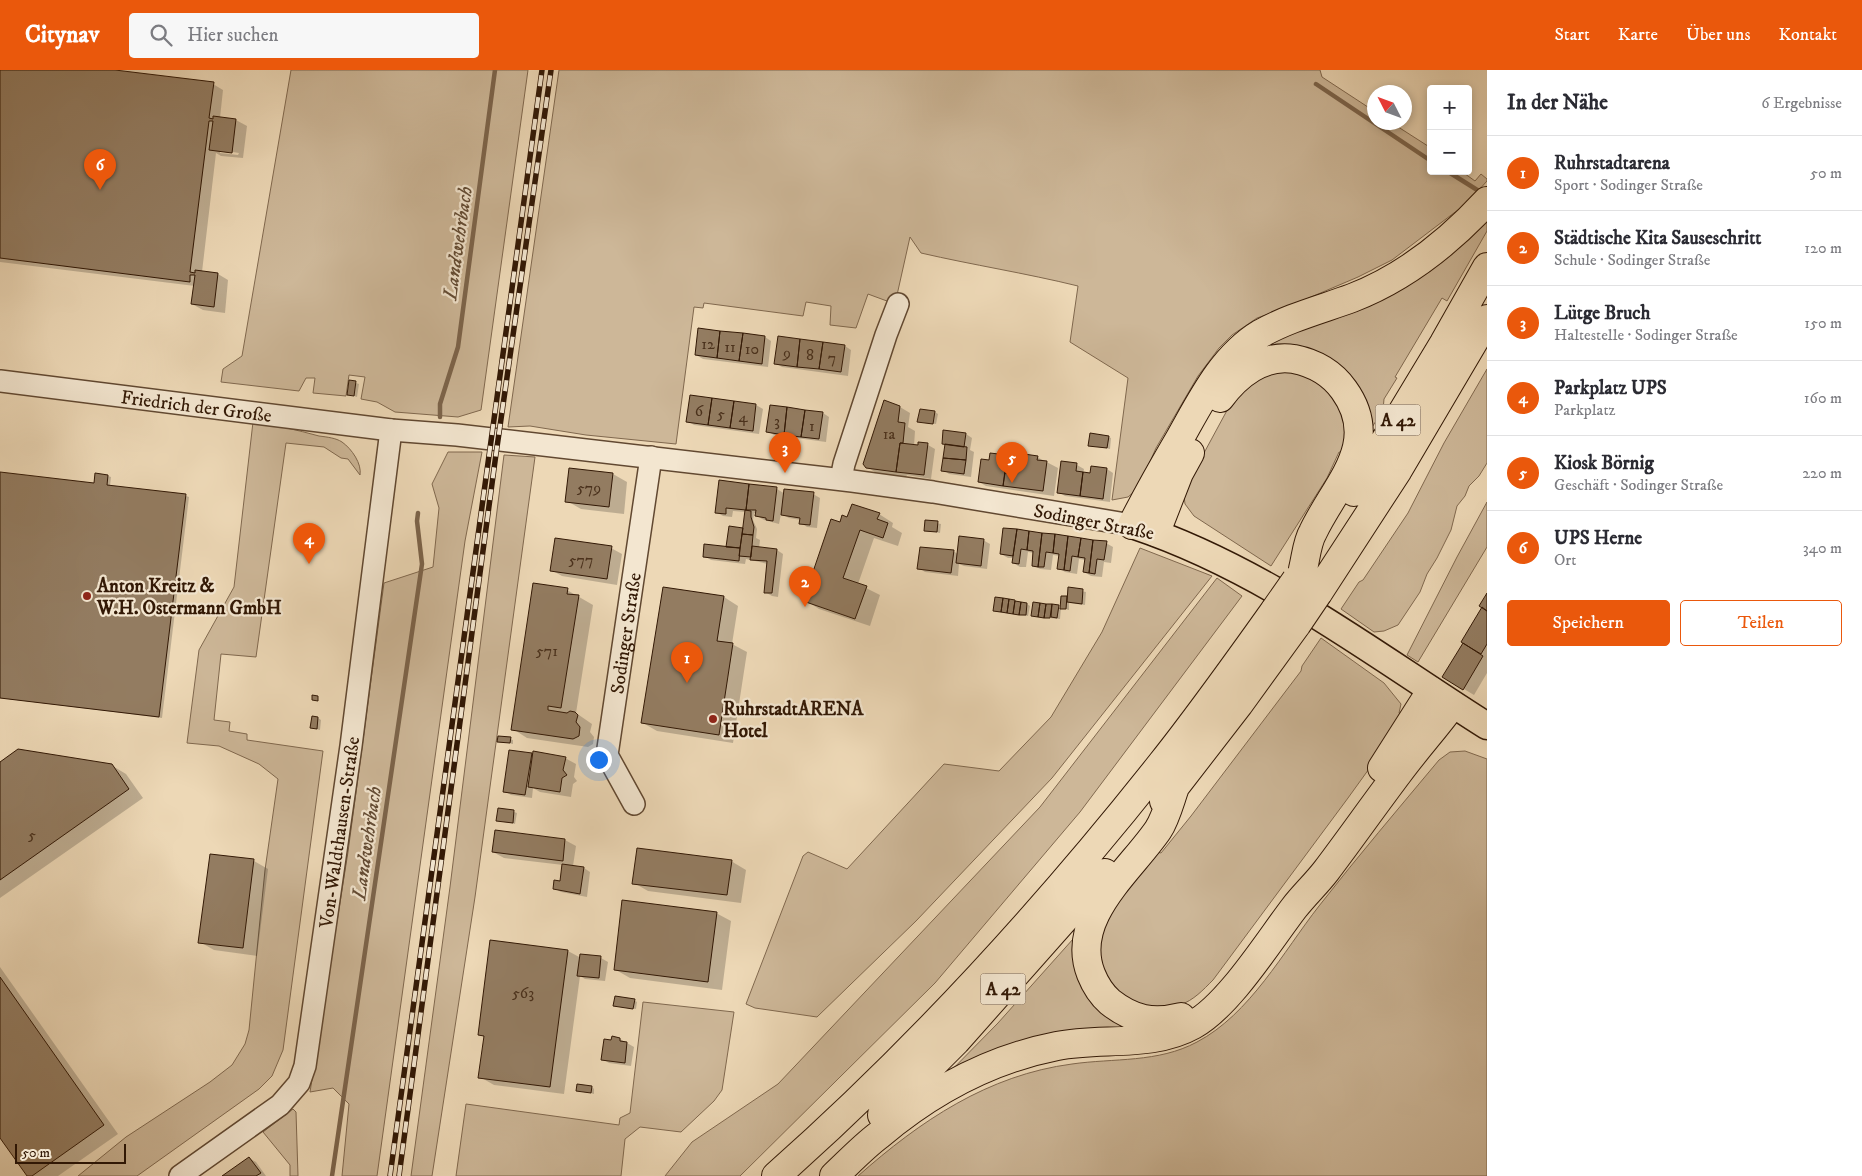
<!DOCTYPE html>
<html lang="de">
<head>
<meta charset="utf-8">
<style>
	body { margin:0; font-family:"IM FELL DW Pica",serif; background:#f7f7f7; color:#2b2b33 }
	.controls { position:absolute; right:15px; top:15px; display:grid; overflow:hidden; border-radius:5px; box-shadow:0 2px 8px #0003 }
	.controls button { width:45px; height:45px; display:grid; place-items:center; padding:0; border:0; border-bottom:1px solid #e1e1e2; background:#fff; color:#2b2b33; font:25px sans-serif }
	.compass { position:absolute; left:1367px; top:15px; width:45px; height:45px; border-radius:50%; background:#fff; box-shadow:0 2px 8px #0003; rotate:312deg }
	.scale { position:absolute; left:15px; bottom:12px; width:111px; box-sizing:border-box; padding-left:5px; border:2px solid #321805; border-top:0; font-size:14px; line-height:18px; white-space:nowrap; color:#321805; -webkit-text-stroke:4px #f3e6d0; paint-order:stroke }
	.you { position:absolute; left:598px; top:689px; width:18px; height:18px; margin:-12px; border:4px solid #fff; border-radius:50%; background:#1a73e8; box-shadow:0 0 0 8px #1a73e833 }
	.badge { display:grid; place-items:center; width:32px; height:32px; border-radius:50%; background:#ea580c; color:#fff; font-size:16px; font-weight:700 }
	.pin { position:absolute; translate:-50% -41px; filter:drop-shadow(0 1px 2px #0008) }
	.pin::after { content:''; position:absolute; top:26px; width:18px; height:15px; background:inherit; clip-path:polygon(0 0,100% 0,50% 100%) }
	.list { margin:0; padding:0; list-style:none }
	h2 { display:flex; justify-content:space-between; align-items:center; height:65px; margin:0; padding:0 20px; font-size:21px }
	h2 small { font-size:16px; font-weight:400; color:#7c7c81 }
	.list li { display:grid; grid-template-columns:32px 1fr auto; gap:15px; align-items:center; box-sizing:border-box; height:75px; padding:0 20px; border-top:1px solid #e1e1e2 }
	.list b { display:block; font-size:19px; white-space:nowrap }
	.list p { margin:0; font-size:16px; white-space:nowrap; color:#7c7c81 }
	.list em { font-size:16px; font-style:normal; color:#7c7c81 }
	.actions { display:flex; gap:10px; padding:15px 20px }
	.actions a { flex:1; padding:11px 0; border:1px solid #ea580c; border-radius:5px; text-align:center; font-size:18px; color:#ea580c }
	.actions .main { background:#ea580c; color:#fff }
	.icon { flex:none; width:28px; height:28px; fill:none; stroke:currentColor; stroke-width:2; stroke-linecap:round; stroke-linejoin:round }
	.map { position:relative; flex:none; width:1487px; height:1106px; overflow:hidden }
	header { display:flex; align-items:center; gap:30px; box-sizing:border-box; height:70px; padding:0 25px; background:#ea580c; color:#fff }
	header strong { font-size:24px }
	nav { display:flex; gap:28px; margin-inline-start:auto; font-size:18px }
	.search { width:350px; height:45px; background:#f7f7f7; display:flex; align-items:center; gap:12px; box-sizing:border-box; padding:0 18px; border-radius:5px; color:#7c7c81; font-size:19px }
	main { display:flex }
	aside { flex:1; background:#fff }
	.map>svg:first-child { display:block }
</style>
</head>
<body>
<header>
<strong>Citynav</strong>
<div class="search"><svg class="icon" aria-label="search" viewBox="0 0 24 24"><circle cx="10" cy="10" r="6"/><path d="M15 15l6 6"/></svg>Hier suchen</div>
<nav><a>Start</a><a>Karte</a><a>Über uns</a><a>Kontakt</a></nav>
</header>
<main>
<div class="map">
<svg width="1487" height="1106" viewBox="0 0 1487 1106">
	<rect width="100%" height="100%" fill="#edd8b6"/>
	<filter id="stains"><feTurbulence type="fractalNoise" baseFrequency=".004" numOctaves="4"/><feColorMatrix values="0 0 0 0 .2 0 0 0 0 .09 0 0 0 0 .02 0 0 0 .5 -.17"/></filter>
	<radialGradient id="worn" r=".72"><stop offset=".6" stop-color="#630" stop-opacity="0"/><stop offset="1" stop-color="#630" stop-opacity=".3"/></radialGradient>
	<path fill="#cdb798" stroke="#80684e" d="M291 0H528L481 340 458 347 395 342 377 332 361 329 365 307 349 305 346 326 313 323 315 308H306L299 321 221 312 223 299 242 286Z
		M559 0H1320L1322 7 1374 41V52L1392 53 1431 78V101H1461L1475 111 1481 104 1487 109V111L1467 133 1392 190 1358 207 1283 239 1257 248 1232 265 1219 278 1198 306 1156 378 1140 414 1135 421 1128 427 1112 430 1128 308 1070 272 1078 216C1025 203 973 195 921 183L910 167 895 234 868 224 856 258 830 255 831 236 806 232 803 246 704 233 703 238 694 237 676 374 586 365 530 356 508 357Z
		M1487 146V161L1447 231 1442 228 1395 307 1397 308 1384 329 1383 340 1369 362 1316 290 1231 296Z
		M1487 299V393L1479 406 1469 416 1465 426 1457 436 1451 460 1437 488 1427 504 1420 522 1398 555 1384 561 1374 562 1341 539 1359 512 1363 510 1408 443 1444 373Z
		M1282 302 1299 303 1309 307 1327 317 1347 353 1344 383 1339 382 1327 408 1271 496 1194 446 1185 434 1184 426 1191 407 1231 333 1248 315 1272 303Z
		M253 352C276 355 297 360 319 366 327 367 336 368 342 372 352 379 362 394 360 405L348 389 341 388 324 377 286 373 256 587 221 584 214 650 230 652 229 661 247 664V670L323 681 283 980 272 1006 259 1019 137 1106H78L126 1067 210 1012 232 995 245 974 249 960 265 800 278 709 259 694 219 676 187 673 199 580 234 517Z
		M448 382H482L465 471 377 1106H342L349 1034 333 1018 310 1022 348 782 384 513 433 497 439 438 432 414Z
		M504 385 535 387 475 827 432 1106H411L450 817Z
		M1487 432V477L1418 592 1407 585 1457 487Z
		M1140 478 1212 506 1052 708 916 851 817 947 755 938 746 934 803 786 808 782 847 799 944 694 999 701 1051 647 1102 562Z
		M1217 508 1242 526 1080 742 935 913 740 1106H665L692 1072 778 1014 1040 737Z
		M1321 568 1384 613 1401 634 1399 643 1404 645 1392 667 1348 728 1213 910C1203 920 1194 930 1180 935 1139 952 1091 909 1100 867 1107 836 1138 806 1157 782L1161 783 1191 746 1301 601 1302 596Z
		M1465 681 1487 689V1106H858C920 1051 988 1005 1072 994 1114 988 1158 993 1197 972 1250 944 1283 882 1319 836 1358 786 1399 738 1439 690L1450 682Z
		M1082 859V888L1145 955 937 1015 998 953Z
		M643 932 734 942 722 1020 714 1031 681 1062 640 1057 625 1069 621 1106H456L466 1034 619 1055 620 1048 630 1043Z
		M293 1039 296 1042 298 1106H290V1095L263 1062Z"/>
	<path fill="#0003" fill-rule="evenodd" d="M0 0H100L213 14 223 20 220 48 236 50 247 56 243 88 221 86 216 83 202 202 218 204 228 210 225 243 203 240 192 234 195 216 0 192ZM220 80 239 83 238 85 220 83Z
		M765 267 771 271 768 297 703 289 696 285Z
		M845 276 851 280 848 306 782 297 775 293Z
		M356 313 359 314 357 327 348 324Z
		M756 335 763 339 759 364 694 355 687 351Z
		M900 337 910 343 908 357 915 361 914 376 919 377V373L928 375 935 379 931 409 907 405 906 407 878 404 867 397Z
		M935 342 938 344 936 354 920 351Z
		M823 343 829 347 826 372 774 365 767 361Z
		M966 364 972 368 970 380 974 382 971 407 949 404 943 400 946 375 943 373Z
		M1108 367 1111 368 1110 379 1090 375Z
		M1007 386 1010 388 1037 387 1058 398 1054 426 986 416 979 412 990 392Z
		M1062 393 1077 395 1084 399 1083 404H1091L1107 399 1113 403 1110 432 1065 426 1058 422Z
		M570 399 613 404 627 412 624 444 581 439 567 431Z
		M0 403 95 415 108 406 111 407 110 416 186 426 189 427 162 648 0 628Z
		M720 411 777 419 785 424H813L820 428 817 458 807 457 801 453V450L789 448 781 444 779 454 764 450 757 446V443H754L753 450 757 459 756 468 760 470 759 478 777 480 783 484 778 527 772 526 765 522 768 494 746 489 745 494 711 490 704 486 727 478 744 459 746 442 733 441 732 447 723 446 716 442Z
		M879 444 893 453 892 457 902 463 898 476 874 468 858 514 880 525 870 556 819 539 805 530 840 454 848 449Z
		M926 451 941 454 940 463 925 460Z
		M1004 459 1106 473 1113 477 1111 493 1104 492 1102 507 1091 506 1084 502 1085 490 1079 489 1077 504 1065 502 1059 498 1060 486 1053 485 1051 500 1040 499 1033 495 1034 483 1028 482 1026 497H1020L1013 493 1014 488H1008L1001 484Z
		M983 470 990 474 987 499 964 496 959 494 958 506 925 502 919 498 953 481 958 484Z
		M611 478 622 484 617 515 562 506 551 500Z
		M664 518 724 527 738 536 732 574 747 582 733 673 657 661 643 653Z
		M1070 519 1086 522 1085 535 1069 533V540L1061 538 1060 549 1036 547 1033 545 1034 533 1061 538 1062 527 1069 528Z
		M567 520 593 535 576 643 592 654 590 662 594 667 593 674 588 677 527 668 513 659Z
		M1487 525V603L1474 625 1444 607 1483 537Z
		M996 529 1027 534 1030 536 1028 546 997 542 994 541Z
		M318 648 321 650 320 660 312 658Z
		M510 669 513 670V674L498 671Z
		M531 684 565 688 576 694 574 707 577 711 573 714 571 727 540 722 533 718 532 728 511 725 504 721Z
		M0 693 111 695 126 704 143 728 0 828Z
		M514 742 517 743 515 754 498 750Z
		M496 761 565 770 576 776 573 796 584 798 590 802 587 827 561 822 554 818 561 812 563 795 504 788 493 782Z
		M211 785 254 791 268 799 257 886 214 880 200 872Z
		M731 791 746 800 741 833 648 821 634 813Z
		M716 843 731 851 722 920 630 908 616 900Z
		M492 871 568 881 581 888V885L601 888 608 892 605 911 585 909 580 906 564 1024 494 1015 480 1007 485 968 480 964Z
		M0 897 118 1064 58 1106H28L0 1066Z
		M634 930 637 932 636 939 615 935Z
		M620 969 634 977 631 996 609 993 602 989 612 971Z
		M592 1017 594 1019V1024L577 1020Z
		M249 1088 256 1092 266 1106H224Z"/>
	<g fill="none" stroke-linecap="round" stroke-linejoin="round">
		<path stroke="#7c644b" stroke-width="4.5" d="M1316 14 1431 91
			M1447 101 1482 123
			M440 347V334L458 277 495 0
			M332 1106 422 494 417 451 418 443"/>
	</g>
	<path fill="#937c61" stroke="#321805" d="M0 0H115L214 12 209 48 213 49V46L236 49 232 83 209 80 213 51H209L190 202 195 203V200L218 203 214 237 191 234 195 205H190V212L0 188Z
		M698 258 720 261 717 288 695 285Z
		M720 261 743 263 739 291 717 288Z
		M743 263 765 266 762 294 739 291Z
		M778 266 800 269 797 297 774 294Z
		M800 269 823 272 819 299 797 297Z
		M823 272 845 275 841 302 819 299Z
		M349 310 356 311 354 326 347 325Z
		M690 325 712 328 708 355 686 352Z
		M712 328 734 331 730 358 708 355Z
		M884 330 900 336 898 352 905 353 903 373H900L896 402 866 398 863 394Z
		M734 331 756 334 753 361 730 358Z
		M770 335 787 337 784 365 766 362Z
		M787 337 805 340 801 367 784 365Z
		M920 339 935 341 933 354 917 352Z
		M805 340 823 342 819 369 801 367Z
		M943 360 966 363 964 377 942 374Z
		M1090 363 1109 366 1107 378 1088 376Z
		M918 372 928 373 924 405 896 402 900 373 918 375Z
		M945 374 967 377 966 390 943 388Z
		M1010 382 1038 386 1037 390 1047 391 1043 421 1003 416 1005 403H1007Z
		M990 383 1007 385 1003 416 978 412 981 389 989 390Z
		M943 388 966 390 964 404 941 401Z
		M1061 391 1077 393 1076 401 1083 402 1080 426 1057 423Z
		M1091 396 1107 398 1103 429 1080 426 1083 402 1090 403Z
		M569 398 613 403 609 437 565 432Z
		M0 402 94 413 95 403 108 405 107 415 186 424 159 647 0 628Z
		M719 410 749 414 746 440 726 438V444L715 443Z
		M749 414 777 417 773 451 766 450V448L755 446 756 440H746Z
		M784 419 814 422 810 455 799 454 800 448 781 445Z
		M852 434 880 443 877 449 888 453 883 468 860 460 843 508 867 516 855 549 803 531 831 449 840 452 842 445 847 447Z
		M745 440 751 441V447L754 457 753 465 742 464Z
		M925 450 938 451 937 462 924 461Z
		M729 456 743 458 740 478 726 477Z
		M1003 458 1017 459 1013 486 1000 484Z
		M1017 459 1029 461 1027 480 1021 479 1019 494 1012 493Z
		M1029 461 1042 463 1038 497 1032 496 1033 481 1027 480Z
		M1042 463 1055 464 1053 483 1046 482 1044 497H1038Z
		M742 464 753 465 751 487 739 486Z
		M1055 464 1068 466 1064 500 1057 499 1059 484 1053 483Z
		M959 466 984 469 981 496 956 493Z
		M1068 466 1081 468 1078 487 1072 486 1070 501 1064 500Z
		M555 468 612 476 607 509 550 501Z
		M1081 468 1093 470 1089 503 1083 502 1085 488 1078 487Z
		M1093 470 1107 471 1104 490 1097 489 1095 504 1089 503Z
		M704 474 740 478 739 491 703 487Z
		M752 476 777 479 772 523H764L767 491 750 490Z
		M920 477 954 480 951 503 917 499Z
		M533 513 568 518 567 524 579 525 561 638 548 636V640L567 643 570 641 575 642 578 645 576 652 580 657 579 666 573 669 511 660Z
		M663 517 724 526 717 571 733 573 719 665 641 653Z
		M1068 517 1083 519 1082 534 1067 532Z
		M1487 523V541L1479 536Z
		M1061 526H1067L1066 539H1060Z
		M995 527 1003 528 1001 542 993 541Z
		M1003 528 1009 529 1007 543 1001 542Z
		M1009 529 1015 530 1013 544 1007 543Z
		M1015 531 1021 532 1019 545 1013 544Z
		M1021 532 1027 533 1026 545H1019Z
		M1033 532 1040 533 1038 547 1031 546Z
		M1040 533 1046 534 1044 548 1038 547Z
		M1046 534H1052L1050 548H1044Z
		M1052 534 1059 535 1057 548 1051 547Z
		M1482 537 1487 541V574L1481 584 1461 572Z
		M1463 573 1483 586 1463 620 1442 607Z
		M312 625 318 626V631L312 630Z
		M312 646 318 647 317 659 310 658Z
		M498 666 511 667 510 673 497 672Z
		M18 679 112 694 129 719 0 810V692Z
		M509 680 532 683 525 725 503 722Z
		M533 681 566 687 563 700 567 705 562 708 560 722 528 717Z
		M498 738 514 740 513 753 496 751Z
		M495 760 565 769 563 791 492 782Z
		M637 778 732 790 727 825 632 814Z
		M210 784 254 789 243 878 198 873Z
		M562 794 584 797 580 824 553 819 554 810 560 811Z
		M622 830 717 842 708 912 614 900Z
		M490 870 568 880 550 1017 478 1008 484 966 478 965Z
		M580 884 601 886 599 908 577 906Z
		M0 907 104 1055 32 1106H27L0 1068Z
		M615 926 635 929 633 939 613 936Z
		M612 966 620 968V971L627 972 625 993 601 990 604 969 611 970Z
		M577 1014 592 1016 591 1023 576 1021Z
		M249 1087 261 1103 256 1106H222Z"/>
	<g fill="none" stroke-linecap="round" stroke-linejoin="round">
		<g stroke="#614831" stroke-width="24">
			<g id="minor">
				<path id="s1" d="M0 311 391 360 457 365 852 411 933 422 1132 455"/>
				<path d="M841 409 844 394 886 265 898 234"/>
				<path id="s2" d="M634 734 607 685 651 387"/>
				<path id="s3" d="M180 1106 280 1035 299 1013 305 996 351 676 391 360"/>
			</g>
		</g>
		<g stroke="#321805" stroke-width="29">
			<path id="major" d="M1135 456C1264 499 1373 584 1487 656"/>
		</g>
		<g stroke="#321805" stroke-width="30">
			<path id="highway" d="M1220 328C1237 305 1263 284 1294 289 1314 293 1332 303 1344 320 1383 374 1335 415 1313 462 1307 472 1306 487 1303 499
				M1354 422 1444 273 1487 197
				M1132 455C1147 425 1163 397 1180 368 1201 331 1222 287 1260 264 1288 248 1322 239 1352 228 1404 208 1450 171 1487 131
				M1156 462 1179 403 1190 383
				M1318 523 1398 400 1487 249
				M1382 698 1431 621
				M1175 717C1170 731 1166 748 1158 760 1130 801 1069 848 1091 904 1095 914 1102 925 1110 932 1133 950 1153 954 1181 947
				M1164 731 1239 634 1297 554
				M882 1045 956 971 1105 803
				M776 1106C917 981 1045 841 1162 693 1201 644 1238 592 1275 540
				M834 1106C849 1092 863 1077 879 1065 930 1022 991 989 1057 976 1101 967 1152 978 1193 955 1229 935 1268 872 1294 838 1304 825 1316 814 1326 801 1351 768 1374 735 1399 702 1416 679 1435 658 1452 635"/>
		</g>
		<use href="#minor" stroke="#f3e6d0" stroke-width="21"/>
		<use href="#major" stroke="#edd8b6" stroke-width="26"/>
		<use href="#highway" stroke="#edd8b6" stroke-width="28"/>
		<g stroke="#321805" stroke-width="5.5">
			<path id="rail" d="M390 1106 542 0
				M399 1106 496 384 551 0"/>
		</g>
		<use href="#rail" stroke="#f3e6d0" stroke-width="4" stroke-dasharray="11" stroke-linecap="butt"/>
		<g stroke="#321805" stroke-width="30" stroke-linecap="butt">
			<path id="highway-bridge" d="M1275 540 1296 510
				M1297 554 1318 523"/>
		</g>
		<use href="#highway-bridge" stroke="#edd8b6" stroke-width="28"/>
	</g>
	<g fill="#8f2418" stroke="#f3e6d0" stroke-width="2">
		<circle cx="87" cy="526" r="5"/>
		<circle cx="713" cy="649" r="5"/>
	</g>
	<g text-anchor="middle" stroke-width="4.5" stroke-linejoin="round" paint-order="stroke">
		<g font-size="16" fill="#4a311c">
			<text x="708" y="279">12</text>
			<text x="730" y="282">11</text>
			<text x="752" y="284">10</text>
			<text x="787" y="288">9</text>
			<text x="810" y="290">8</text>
			<text x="832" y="293">7</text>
			<text x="699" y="346">6</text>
			<text x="721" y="349">5</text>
			<text x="743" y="352">4</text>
			<text x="777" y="356">3</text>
			<text x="812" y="361">1</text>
			<text x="889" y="369">1a</text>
			<text x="589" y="423">579</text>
			<text x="581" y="495">577</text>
			<text x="547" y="586">571</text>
			<text x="32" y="770">5</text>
			<text x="523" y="928">563</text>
		</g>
		<g fill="#f3e6d0" stroke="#6c5642" stroke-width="1">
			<rect x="1375.5" y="334.5" width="45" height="31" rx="4"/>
			<rect x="980.5" y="903.5" width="45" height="31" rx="4"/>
		</g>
		<g font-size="18" font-weight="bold" fill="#321805">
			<text x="1398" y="356">A 42</text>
			<text x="1003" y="925">A 42</text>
		</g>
		<g font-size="19" fill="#321805" stroke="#f3e6d0">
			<text dy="7" stroke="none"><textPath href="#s1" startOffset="198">Friedrich der Große</textPath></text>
			<text transform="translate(1094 451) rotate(11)" y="7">Sodinger Straße</text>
			<text dy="7" stroke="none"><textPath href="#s2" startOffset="179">Sodinger Straße</textPath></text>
			<text dy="7" stroke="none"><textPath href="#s3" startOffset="406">Von-Waldthausen-Straße</textPath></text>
		</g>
		<g font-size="19" font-weight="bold" fill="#321805" stroke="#f3e6d0" text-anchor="start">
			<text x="97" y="522">Anton Kreitz &amp;<tspan x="97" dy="22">W.H. Ostermann GmbH</tspan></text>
			<text x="723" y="645">RuhrstadtARENA<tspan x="723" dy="22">Hotel</tspan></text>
		</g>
		<g font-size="20" font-style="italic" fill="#634b34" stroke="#f3e6d0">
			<text transform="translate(457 173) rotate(-82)" y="7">Landwehrbach</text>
			<text transform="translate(366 773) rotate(-82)" y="7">Landwehrbach</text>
		</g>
	</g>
	<rect width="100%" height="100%" filter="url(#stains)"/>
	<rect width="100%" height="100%" fill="url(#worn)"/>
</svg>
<div class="controls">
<button>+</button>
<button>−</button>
</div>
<svg class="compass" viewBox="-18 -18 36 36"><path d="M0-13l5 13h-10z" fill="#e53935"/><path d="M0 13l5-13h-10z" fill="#7c7c81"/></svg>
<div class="scale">50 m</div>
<div class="you"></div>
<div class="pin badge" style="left:687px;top:613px">1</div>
<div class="pin badge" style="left:805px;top:537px">2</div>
<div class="pin badge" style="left:785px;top:403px">3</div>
<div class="pin badge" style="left:309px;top:494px">4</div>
<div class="pin badge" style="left:1012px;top:413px">5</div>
<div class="pin badge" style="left:100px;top:120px">6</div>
</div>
<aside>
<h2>In der Nähe<small>6 Ergebnisse</small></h2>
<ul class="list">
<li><span class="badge">1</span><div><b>Ruhrstadtarena</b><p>Sport · Sodinger Straße</p></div><em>50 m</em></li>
<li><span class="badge">2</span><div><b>Städtische Kita Sauseschritt</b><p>Schule · Sodinger Straße</p></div><em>120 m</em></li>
<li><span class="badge">3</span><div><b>Lütge Bruch</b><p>Haltestelle · Sodinger Straße</p></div><em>150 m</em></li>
<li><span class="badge">4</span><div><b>Parkplatz UPS</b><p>Parkplatz</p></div><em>160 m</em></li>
<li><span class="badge">5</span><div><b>Kiosk Börnig</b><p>Geschäft · Sodinger Straße</p></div><em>220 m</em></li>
<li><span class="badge">6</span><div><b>UPS Herne</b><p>Ort</p></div><em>340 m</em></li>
</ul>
<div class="actions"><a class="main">Speichern</a><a>Teilen</a></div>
</aside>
</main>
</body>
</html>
